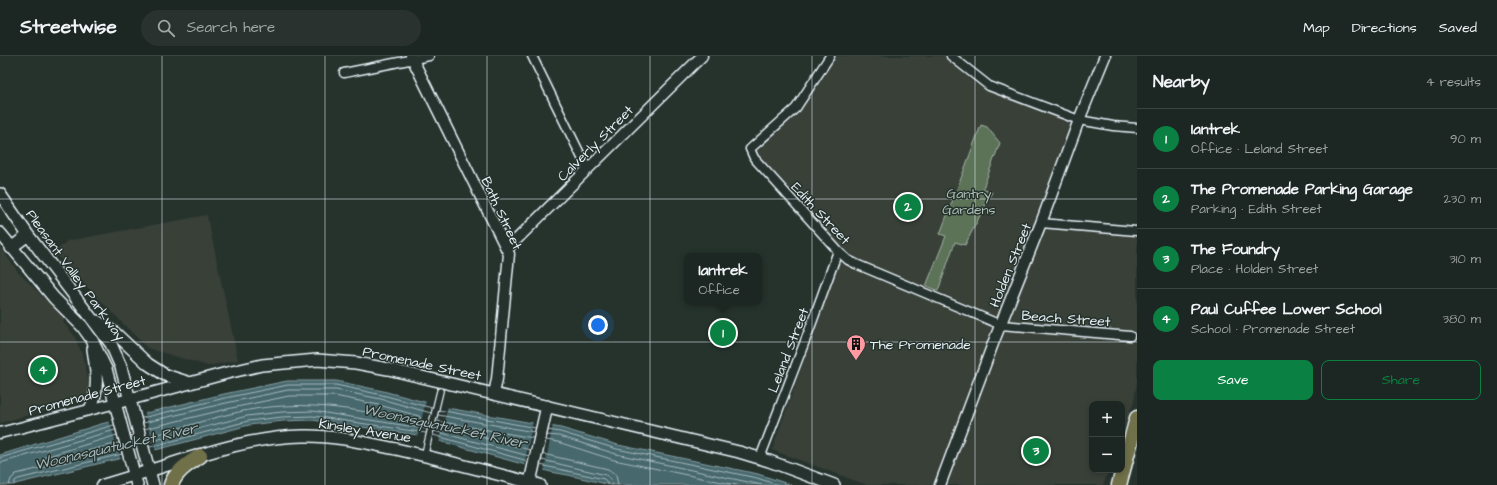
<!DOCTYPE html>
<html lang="en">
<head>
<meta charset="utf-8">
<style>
	body { margin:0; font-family:"Architects Daughter",sans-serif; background:#29322f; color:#f1f3f6 }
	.controls { position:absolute; right:12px; bottom:12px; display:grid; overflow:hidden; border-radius:8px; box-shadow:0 2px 6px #0003 }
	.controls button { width:36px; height:36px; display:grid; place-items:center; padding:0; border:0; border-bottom:1px solid #3a4340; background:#1c2622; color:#f1f3f6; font:20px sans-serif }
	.you { position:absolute; left:598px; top:269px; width:14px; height:14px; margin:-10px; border:3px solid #fff; border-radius:50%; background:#1a73e8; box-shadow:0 0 0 6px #1a73e833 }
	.badge { display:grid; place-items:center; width:26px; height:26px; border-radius:50%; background:#0b8043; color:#fff; font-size:13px; font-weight:700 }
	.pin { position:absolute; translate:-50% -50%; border:2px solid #fff; box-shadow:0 1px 4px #0006 }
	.popup { position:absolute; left:684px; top:197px; width:78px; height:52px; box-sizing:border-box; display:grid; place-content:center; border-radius:8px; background:#1c2622; filter:drop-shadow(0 1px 3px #0005); font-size:13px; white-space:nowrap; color:#a0a5a5 }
	.popup b { font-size:15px; color:#f1f3f6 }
	.popup::after { content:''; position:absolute; left:50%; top:100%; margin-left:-8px; border:8px solid transparent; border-top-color:#1c2622 }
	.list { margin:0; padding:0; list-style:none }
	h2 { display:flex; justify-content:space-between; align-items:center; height:52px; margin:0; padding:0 16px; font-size:17px }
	h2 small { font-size:13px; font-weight:400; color:#a0a5a5 }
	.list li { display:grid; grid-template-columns:26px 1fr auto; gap:12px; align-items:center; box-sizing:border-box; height:60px; padding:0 16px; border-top:1px solid #3a4340 }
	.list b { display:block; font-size:15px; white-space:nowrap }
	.list p { margin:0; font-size:13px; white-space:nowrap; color:#a0a5a5 }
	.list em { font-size:13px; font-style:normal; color:#a0a5a5 }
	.actions { display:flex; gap:8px; padding:12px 16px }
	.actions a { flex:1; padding:9px 0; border:1px solid #0b8043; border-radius:8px; text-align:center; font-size:14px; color:#0b8043 }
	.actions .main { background:#0b8043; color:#fff }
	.icon { flex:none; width:22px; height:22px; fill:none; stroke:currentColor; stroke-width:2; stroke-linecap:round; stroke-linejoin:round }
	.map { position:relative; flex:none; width:1137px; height:429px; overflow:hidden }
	header { display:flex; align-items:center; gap:24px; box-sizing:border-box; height:56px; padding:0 20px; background:#1c2622; border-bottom:1px solid #3a4340 }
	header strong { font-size:19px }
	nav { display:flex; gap:22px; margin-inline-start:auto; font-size:14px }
	.search { width:280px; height:36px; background:#29322f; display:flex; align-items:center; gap:10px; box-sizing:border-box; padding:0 14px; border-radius:22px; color:#a0a5a5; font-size:15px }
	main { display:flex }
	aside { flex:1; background:#1c2622 }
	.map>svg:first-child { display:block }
</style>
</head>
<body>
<header>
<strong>Streetwise</strong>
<div class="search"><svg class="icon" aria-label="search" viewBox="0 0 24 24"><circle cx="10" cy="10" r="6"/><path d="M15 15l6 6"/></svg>Search here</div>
<nav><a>Map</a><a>Directions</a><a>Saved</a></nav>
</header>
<main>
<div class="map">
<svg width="1137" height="429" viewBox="0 0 1137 429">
	<rect width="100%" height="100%" fill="#26332d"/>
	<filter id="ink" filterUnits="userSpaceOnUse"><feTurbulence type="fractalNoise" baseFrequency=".025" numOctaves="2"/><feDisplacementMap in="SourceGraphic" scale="8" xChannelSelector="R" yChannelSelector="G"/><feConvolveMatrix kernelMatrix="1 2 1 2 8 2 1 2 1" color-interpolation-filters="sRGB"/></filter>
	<g filter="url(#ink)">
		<path fill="#393f38" d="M830 0H950L985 27 1080 66 1045 167 1137 178V325L1134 345 1122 379V348H1092V414H1109L1103 429H867L772 394 840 203 750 98 804 48Z
			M207 159 238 304 208 310 147 292 54 197 67 185Z
			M0 191 19 217 65 263 63 266 74 279 82 298 90 330 87 343 0 367Z"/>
		<path fill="#5c7358" stroke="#a2b2a8" d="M981 69 987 71 1000 87 983 132 992 136 965 189 955 186 938 235 926 230 946 180 940 178Z"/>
		<path fill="#46676c" stroke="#879ea4" d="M287 325H336L383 335 447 352 561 372 618 389 758 418 791 429H611L568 419 551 416 418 379 312 364 283 365 249 369 163 392 11 429H0V399L101 368 224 338Z"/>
		<path fill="#26332d" d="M426 345 448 350 439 387 417 381Z
			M144 355 156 396 121 404 109 364Z
			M533 365 553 368 544 416 524 410Z"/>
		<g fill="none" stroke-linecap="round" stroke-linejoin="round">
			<path stroke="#a7bac0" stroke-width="1" d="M439 354 536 372
				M438 359 534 376
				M142 362 225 342 288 329H336L382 339 432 352
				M437 365 533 382
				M143 367 226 347 288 334H336L381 343 431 357
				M436 369 530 394
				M144 373 227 353 289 340H335L379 349 419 360 421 362 419 364C374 358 328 347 283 350 236 352 191 370 147 381
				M548 374 560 376 617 393 757 422 778 429
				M434 375 529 400
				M117 379 45 401 44 403 46 405 119 387
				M433 379 528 405
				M547 379 559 380 616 398 762 429
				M546 384 558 386 614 404 736 429
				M148 386 247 360 282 356 313 355 427 373
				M150 391 248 365 282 361 313 360 426 377
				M543 398 608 413 616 419 618 429
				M0 402 114 369
				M542 404 606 419 611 423 612 429
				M0 407 115 374
				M540 409 604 423 607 426V429
				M9 429 11 423 16 418 121 393
				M14 429 15 425 18 423 122 398"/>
			<g stroke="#e8f1f8" stroke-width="8">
				<path id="pedestrian" d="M425 397 440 335"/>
			</g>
			<g stroke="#e8f1f8" stroke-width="11">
				<path id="minor" d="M532 0 588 114
					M830 0 796 52 750 93 754 102 838 195 848 204 856 208 1001 269 1130 280
					M951 0 989 30 1079 64 1113 70 1137 72
					M344 17 429 0
					M1041 167 1136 175
					M760 402 810 272 838 195"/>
			</g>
			<g stroke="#e8f1f8" stroke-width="13">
				<path id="tertiary" d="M411 0 509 198 497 323 494 338
					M507 193 702 0
					M0 377 116 347
					M102 429 135 419
					M940 429 994 285 1041 167 1079 64 1105 0"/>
			</g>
			<g stroke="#e8f1f8" stroke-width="14">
				<path id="secondary" d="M0 138 28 179 111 288 121 311 153 429
					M0 177 54 242 82 270 92 284 106 313 137 429
					M11 192 28 179
					M97 265 115 277 148 308 165 319 190 327
					M116 347 227 317 262 309 317 304 356 307 388 313 739 396 769 405 834 429
					M90 353C100 334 96 313 93 293
					M135 419C189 403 246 381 303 380 334 379 365 387 396 393 444 404 492 417 540 429
					M530 426 547 350"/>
			</g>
			<g stroke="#e8f1f8" stroke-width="17">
				<path id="motorway" d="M171 429C176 415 188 408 200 400
					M1119 429 1137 362"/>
			</g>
			<use href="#pedestrian" stroke="#26332d" stroke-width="5.5"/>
			<use href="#minor" stroke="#26332d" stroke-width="8"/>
			<use href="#tertiary" stroke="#26332d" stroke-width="10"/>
			<use href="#secondary" stroke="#26332d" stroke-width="11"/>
			<use href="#motorway" stroke="#70704a" stroke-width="14"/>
		</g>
	</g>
	<path fill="none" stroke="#e8f1f8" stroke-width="1" stroke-opacity="0.55" d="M162 0V429M325 0V429M487 0V429M650 0V429M812 0V429M975 0V429M0 143H1137M0 286H1137"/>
	<defs>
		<g id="building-pin" transform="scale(1)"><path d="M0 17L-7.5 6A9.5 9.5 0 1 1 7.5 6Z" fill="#ff9aa2" stroke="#26332d"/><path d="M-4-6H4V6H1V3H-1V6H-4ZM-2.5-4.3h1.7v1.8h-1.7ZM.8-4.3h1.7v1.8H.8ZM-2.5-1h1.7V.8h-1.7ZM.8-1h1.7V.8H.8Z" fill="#111"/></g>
	</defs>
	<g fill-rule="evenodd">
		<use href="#building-pin" x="856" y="288"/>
	</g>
	<g text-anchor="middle" stroke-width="3" stroke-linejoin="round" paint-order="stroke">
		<g font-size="14" fill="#e8f1f8" stroke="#26332d">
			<text transform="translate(595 87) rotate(-45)" y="5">Calverly Street</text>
			<text transform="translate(502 157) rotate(65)" y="5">Bath Street</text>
			<text transform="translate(821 157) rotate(47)" y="5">Edith Street</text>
			<text transform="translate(1010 209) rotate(-68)" y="5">Holden Street</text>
			<text transform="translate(76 219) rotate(54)" y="5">Pleasant Valley Parkway</text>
			<text transform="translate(1066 262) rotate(4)" y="5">Beach Street</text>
			<text transform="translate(788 294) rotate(-69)" y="5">Leland Street</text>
			<text transform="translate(422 307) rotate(12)" y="5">Promenade Street</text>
			<text transform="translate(87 339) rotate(-15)" y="5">Promenade Street</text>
			<text transform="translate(365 374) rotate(9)" y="5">Kinsley Avenue</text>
		</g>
		<g font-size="14" fill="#b0bfb8" stroke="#26332d">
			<text x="969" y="142">Gantry<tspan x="969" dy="16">Gardens</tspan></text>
		</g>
		<g font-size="14" fill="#e8f1f8" stroke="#26332d" text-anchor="start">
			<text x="870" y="293">The Promenade</text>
		</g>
		<g font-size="15" font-style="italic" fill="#a7bac0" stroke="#26332d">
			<text transform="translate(445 370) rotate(12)" y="5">Woonasquatucket River</text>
			<text transform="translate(116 390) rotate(-13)" y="5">Woonasquatucket River</text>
		</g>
	</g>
</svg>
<div class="controls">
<button>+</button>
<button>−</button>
</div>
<div class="you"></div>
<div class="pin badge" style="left:723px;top:277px">1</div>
<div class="popup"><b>Iantrek</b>Office</div>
<div class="pin badge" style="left:908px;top:151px">2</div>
<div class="pin badge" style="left:1036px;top:395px">3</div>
<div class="pin badge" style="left:43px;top:314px">4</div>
</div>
<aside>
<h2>Nearby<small>4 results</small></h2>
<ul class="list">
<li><span class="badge">1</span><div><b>Iantrek</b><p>Office · Leland Street</p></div><em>90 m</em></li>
<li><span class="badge">2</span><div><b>The Promenade Parking Garage</b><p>Parking · Edith Street</p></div><em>230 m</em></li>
<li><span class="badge">3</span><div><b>The Foundry</b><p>Place · Holden Street</p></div><em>310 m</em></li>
<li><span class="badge">4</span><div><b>Paul Cuffee Lower School</b><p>School · Promenade Street</p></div><em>380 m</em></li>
</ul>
<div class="actions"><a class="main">Save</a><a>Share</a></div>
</aside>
</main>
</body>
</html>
